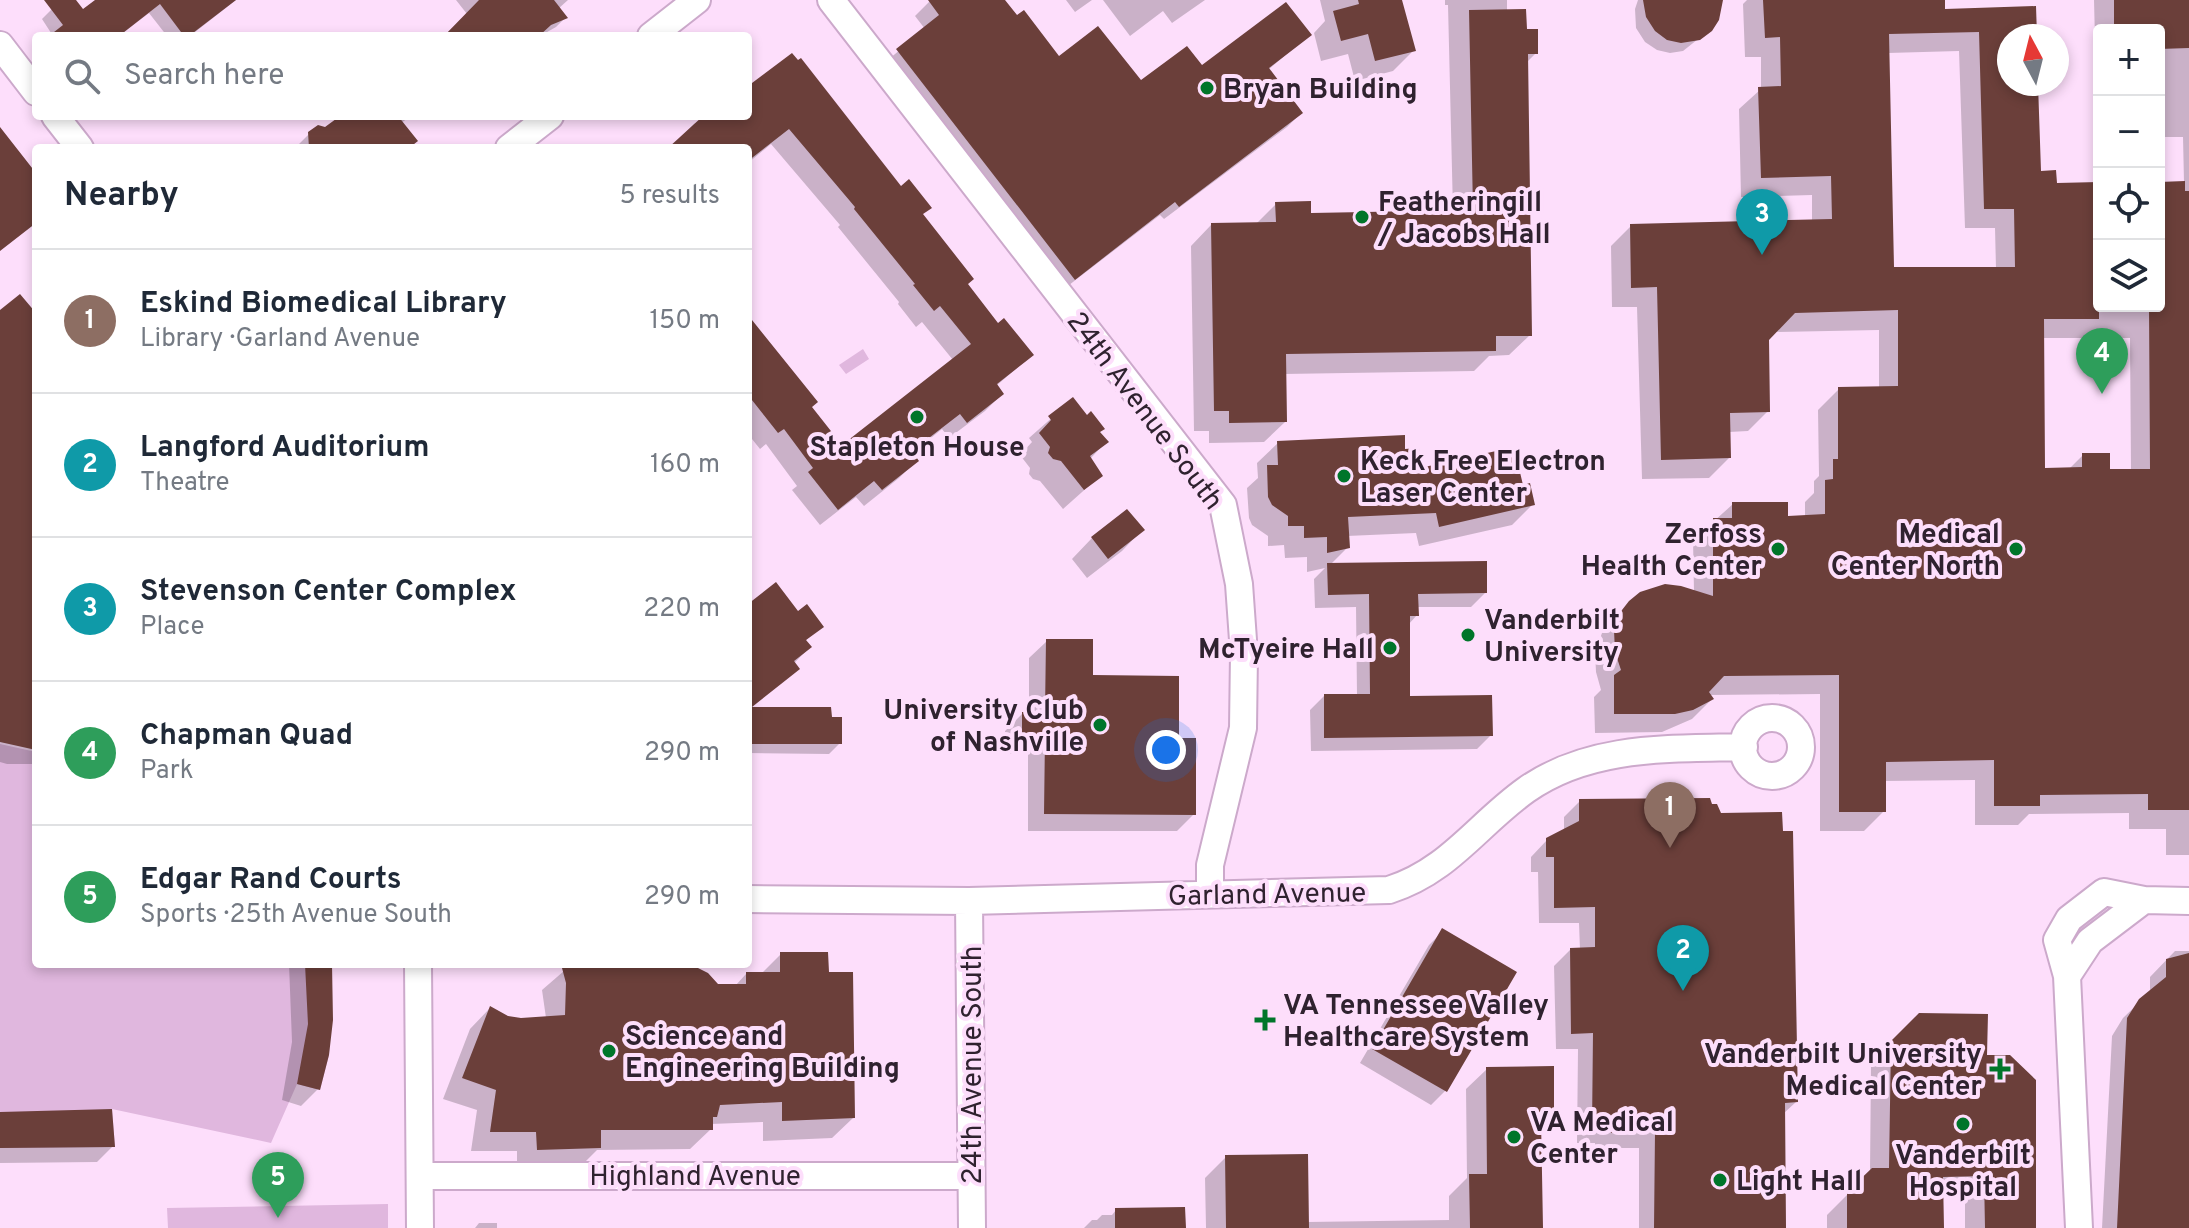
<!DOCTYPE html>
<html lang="en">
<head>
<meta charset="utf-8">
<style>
	body { margin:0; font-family:Overpass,sans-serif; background:#f2f2f3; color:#1f2937 }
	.controls { position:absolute; right:24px; top:24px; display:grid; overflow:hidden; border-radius:8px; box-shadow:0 4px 12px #0003 }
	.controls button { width:72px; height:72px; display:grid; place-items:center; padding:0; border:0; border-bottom:2px solid #e0e1e3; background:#fff; color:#1f2937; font:40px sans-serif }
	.compass { position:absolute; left:1997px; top:24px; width:72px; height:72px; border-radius:50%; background:#fff; box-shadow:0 4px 12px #0003; rotate:353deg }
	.you { position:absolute; left:1166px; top:750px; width:28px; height:28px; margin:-20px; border:6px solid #fff; border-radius:50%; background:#1a73e8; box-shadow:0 0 0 12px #1a73e833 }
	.badge { display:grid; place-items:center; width:52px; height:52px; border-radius:50%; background:#b45309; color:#fff; font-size:26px; font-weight:700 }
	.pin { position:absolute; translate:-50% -66px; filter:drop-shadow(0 2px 4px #0008) }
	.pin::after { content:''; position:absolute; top:42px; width:28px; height:24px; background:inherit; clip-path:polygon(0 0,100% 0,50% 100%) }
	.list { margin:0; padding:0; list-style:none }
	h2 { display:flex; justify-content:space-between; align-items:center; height:104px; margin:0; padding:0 32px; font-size:34px }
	h2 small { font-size:26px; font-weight:400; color:#747a83 }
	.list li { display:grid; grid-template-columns:52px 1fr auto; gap:24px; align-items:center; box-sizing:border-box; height:144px; padding:0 32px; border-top:2px solid #e0e1e3 }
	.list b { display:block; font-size:30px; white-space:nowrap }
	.list p { margin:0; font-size:26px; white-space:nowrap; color:#747a83 }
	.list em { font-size:26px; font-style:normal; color:#747a83 }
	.icon { flex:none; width:44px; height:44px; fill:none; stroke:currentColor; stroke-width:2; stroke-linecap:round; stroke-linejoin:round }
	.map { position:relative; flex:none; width:2189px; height:1228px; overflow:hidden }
	.search { position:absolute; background:#fff; box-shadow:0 4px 12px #0003; left:32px; top:32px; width:720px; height:88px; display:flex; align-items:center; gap:20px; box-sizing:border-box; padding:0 28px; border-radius:8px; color:#747a83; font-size:30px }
	.panel { position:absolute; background:#fff; box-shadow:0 4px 12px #0003; left:32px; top:144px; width:720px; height:824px; border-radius:8px }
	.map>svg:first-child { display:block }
</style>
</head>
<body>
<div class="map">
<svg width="2189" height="1228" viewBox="0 0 2189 1228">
	<rect width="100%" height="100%" fill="#fddefb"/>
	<path fill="#e0b7de" d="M863 349 869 359 846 374 839 365Z
		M0 744 36 752V964H332L329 1055 320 1090 297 1084 271 1143 112 1109 115 1147 0 1148Z
		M388 1204V1228H168L167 1208Z"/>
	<path fill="#0003" fill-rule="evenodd" d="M61 0H74L83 12 98 0H236L190 36H167L149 13 119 36H53L42 19Z
		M456 0H568L558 9 565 18 556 27 540 36H444L467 14Z
		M931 0H1002L1059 58 1140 83 1201 68 1309 35 1268 70 1301 113 1287 127 1164 219 1160 215 1060 292 883 64 925 29 915 16Z
		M1066 0H1092L1075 12Z
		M1103 0H1205L1172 23 1163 11 1130 36Z
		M1320 0H1400L1414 50 1393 71 1355 81 1348 54 1321 61 1314 33 1325 21Z
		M1445 0H1507V11L1525 31 1536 53 1526 63 1530 335 1509 355 1489 356 1474 371 1284 374 1285 422 1264 442 1209 443V431H1194L1191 246 1211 225 1256 224 1276 204 1309 215 1453 212 1448 5H1445Z
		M1638 0H1720L1707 32 1683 51 1670 53 1657 50 1645 42 1636 28 1635 9Z
		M1747 0H1943V11L2035 36H2009V84H2036L2039 173 2055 185 2099 184V306H2159V184L2184 183 2183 137H2163V68H2159V30H2099V83H2096L2094 0H2189V855H2166V829H2129V813L2029 814 2018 825H1975V780L1884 781V811L1864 831H1820V694L1709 695 1712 699 1692 719 1662 732 1595 733 1594 697 1601 690 1596 672 1595 652 1602 633 1641 594 1694 592 1693 540 1733 504 1786 518 1805 517V502L1814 493V481L1819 476 1818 410 1839 389 1879 388V330L1773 332 1767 339 1768 411 1748 431 1729 432V458L1709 478 1642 479 1637 307H1612L1611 246 1631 226 1812 221V195L1741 197 1739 109 1761 89V57H1745L1743 4ZM1959 51 1965 228H1995L1996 269H1892L1888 53ZM2042 338H2130L2131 471H2108L2083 455 2068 470H2043Z
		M748 88 921 215 966 284 997 325 1032 355 996 386 1002 394 985 411 949 438 942 429 911 454 916 461 899 478 864 506 856 497 820 525 792 490 797 486 766 444 760 449 748 434V318L810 407 842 448 953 360 922 322 916 327 898 304 899 302 838 227 840 225 771 144 748 163V148H670L694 124 708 116H748Z
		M343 116H411L401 123 408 148H300L299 144 309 134 325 129Z
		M36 310V764H7L0 762V312H33Z
		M1072 400 1106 442 1090 459 1100 476 1063 509 1040 481 1033 479 1029 474 1030 468 1020 455 1032 442 1029 438Z
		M1278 443 1403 451 1418 471 1521 487 1533 504 1512 525 1419 546 1416 533 1347 536 1348 547 1330 565 1485 593 1471 607H1417V615L1408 625V698L1491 735 1477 749 1311 751 1310 710 1324 696H1357L1356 607 1315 608 1314 579 1325 568 1307 572V557L1285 558 1284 545 1268 546V536L1252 525 1249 518 1247 488 1258 478 1257 463Z
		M1142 530 1122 551 1087 578 1072 559 1092 538Z
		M748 606 798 614 822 626 805 641 810 647 749 709 840 743 829 754 748 753Z
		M1047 641 1177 740 1194 814 1177 831H1028V754H1005V731L1022 714H1029V658Z
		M1580 801 1796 1102 1783 1114 1784 1228H1639V1148H1595V1143H1577L1578 1049H1556L1554 966 1570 950H1580L1579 923H1539L1538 872H1531V857L1547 840 1564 831V817Z
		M1443 931 1445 1091 1431 1105 1360 1063 1429 945Z
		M2175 951H2189V1228H2102L2112 1036 2123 1018 2150 992V977Z
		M781 954 827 974 853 1118 832 1138 763 1141V1122L711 1124V1129L690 1149 597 1150 579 1168 517 1170V1151H471L477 1110 443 1099 470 1029 490 1008 507 1017 520 1020 546 1018 542 990 572 964H685L717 986H735L746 974H761Z
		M289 964H330L318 1089 301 1106 282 1100 292 1042Z
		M1919 1015 1985 1057 2035 1228H1965V1196H1941L1942 1228H1827V1215L1870 1172 1871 1064Z
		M1487 1069 1552 1118 1540 1130 1541 1228H1206L1205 1178 1226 1157 1307 1222 1449 1220V1196L1467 1178 1466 1089Z
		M0 1113 113 1146 97 1162 0 1163Z
		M1116 1210 1184 1228H1084L1092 1220H1097L1102 1215H1112Z
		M479 1223H497V1228H475Z"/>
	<path fill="#6b3f3a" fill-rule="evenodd" d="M44 0H76L83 9 95 0H236L189 36H184L160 4 119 36H49L63 25Z
		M479 0H554L568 18 551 25 539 36H444Z
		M928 0H1005L1017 15 1024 10 1059 56 1098 26 1141 80 1187 46 1202 65 1286 2 1312 35 1269 68 1303 113 1179 207 1175 202 1075 280 896 49 939 15Z
		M1358 0H1402L1416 51 1375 61 1368 34 1341 41 1333 11 1359 4Z
		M1643 0H1723L1719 20 1712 31 1700 40 1681 43 1667 40 1655 31 1646 17Z
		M1763 0H1945V9L2036 6 2037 36H2009V84H2038L2041 171 2056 170 2057 183 2099 182V319H2044L2045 468 2082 467V453H2110V469H2150L2149 306H2159V182L2185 181V191H2189V810H2148V794L2040 795V806H1994V760L1886 762V812H1839V675L1724 676 1709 692 1714 699 1693 710 1675 714H1614V675L1621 670 1615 652 1614 630 1622 610 1629 601 1640 592 1665 584 1681 586 1713 596V518H1732V502H1788V516L1825 514V480L1833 479V459H1838V387L1898 386V310L1795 313 1769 340 1770 412 1730 413 1731 458 1661 460 1657 287 1631 288 1630 224 1832 219 1831 176 1761 178 1758 87 1781 86 1780 37 1765 38ZM1979 32 1984 209H2014L2015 267H1894L1889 34Z
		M2114 0H2189V48L2159 49V30H2114Z
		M1526 9 1527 29H1538V54H1528L1532 336H1496V351L1286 354 1287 422 1229 423V411H1214L1211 223 1276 222 1275 202 1311 201V213L1473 210 1469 10Z
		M792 53 798 60 801 58 901 186 909 179 932 208 923 214 974 279 968 284 998 323 1004 318 1034 355 997 384 1004 394 967 423 960 414 912 451 919 461 882 490 874 481 838 510 808 472 813 468 784 429 778 433 748 395V315L818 402 812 407 842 445 971 344 940 306 934 311 913 285 915 284 854 209 855 207 789 129 748 161V148H668L703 116H748V86Z
		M340 116H398L418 141 409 148H309L308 132 318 125 325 127Z
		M0 127 36 173V223L0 251Z
		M20 294 36 313V750L0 742V310Z
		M1073 397 1087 415 1091 411 1105 429 1100 432 1109 442 1090 456 1103 476 1084 490 1061 461 1053 459 1048 453 1050 447 1039 433 1051 420 1048 416Z
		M1405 435V449L1419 448 1420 468 1514 447 1523 485 1530 483 1535 505 1439 527 1436 513 1348 517 1350 548 1327 553V537L1304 538V526H1288V516L1272 505 1268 497 1267 465H1278L1277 441Z
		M1127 509 1145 530 1108 559 1091 537Z
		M1487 561V593L1418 594 1419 616H1410V696L1492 695 1493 736 1324 738V694H1370L1369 594 1328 595 1327 563Z
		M776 582 798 611 807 604 824 627 806 640 812 647 794 661 800 669 752 707H831L832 717H842V744H748V604Z
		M1046 639H1093V675L1179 676V738H1196V815L1044 814 1045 737 1022 738V712H1045Z
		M1710 798 1712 804H1717L1721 813 1782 812 1783 831H1793L1798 1102 1785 1103 1786 1228H1654L1655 1132 1611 1133V1128H1592L1593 1033 1571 1034 1570 948 1595 947V907L1554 908V857H1546V838L1579 821V799Z
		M1442 928 1517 972 1447 1092 1372 1049Z
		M780 952H828L829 972H853L855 1118 782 1121V1102L720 1105 717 1117H713V1130H601V1148L537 1150 536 1132H490L496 1090 462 1078 490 1006 508 1016 521 1018 565 1015 566 983 562 968 578 964H690L708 973 718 984H746V972H780Z
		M2189 953V1228H2117L2127 1018 2139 999 2166 977V959Z
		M305 964H332L333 1020 329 1055 320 1090 297 1084 308 1024Z
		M1919 1013 1988 1014 1987 1055H2010L2036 1080V1228H1985L1984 1176 1943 1177 1944 1228H1847V1192L1872 1168H1889L1891 1041Z
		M1554 1066V1119H1541L1543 1228H1470L1469 1174H1487L1486 1067Z
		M112 1109 115 1147 0 1148V1112Z
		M1308 1154 1309 1228H1226L1225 1155Z
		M1185 1207 1186 1228H1115V1208Z"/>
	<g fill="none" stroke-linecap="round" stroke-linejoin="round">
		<g stroke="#cca9cb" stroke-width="30">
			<path id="minor" d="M831 0 1223 505 1239 584 1244 654 1243 728 1210 865V894
				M651 36 697 0
				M0 45 36 92
				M55 116 80 148
				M509 148 550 116
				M1743 747a29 29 0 1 1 58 0a29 29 0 1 1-58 0Z
				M748 899 969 901 1389 890C1449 871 1477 825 1526 790 1590 745 1669 749 1744 747
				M969 901 972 1228
				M418 964 420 1228
				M2067 976 2057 940 2069 919 2104 892 2144 900
				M420 1176H971
				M2079 1228 2067 976 2090 941 2144 900 2189 901"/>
		</g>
		<use href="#minor" stroke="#fff" stroke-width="26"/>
	</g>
	<g fill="#00752a" stroke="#fddefb" stroke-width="3">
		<circle cx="1207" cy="88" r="8"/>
		<circle cx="1362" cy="217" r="8"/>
		<circle cx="917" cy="417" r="8"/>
		<circle cx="1344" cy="476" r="8"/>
		<circle cx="1778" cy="549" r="8"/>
		<circle cx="2016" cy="549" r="8"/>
		<circle cx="1468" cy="635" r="8"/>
		<circle cx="1390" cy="648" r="8"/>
		<circle cx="1100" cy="725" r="8"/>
		<path d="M1261 1008h8v8h8v8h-8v8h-8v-8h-8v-8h8z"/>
		<circle cx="609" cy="1051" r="8"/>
		<path d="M1996 1057h8v8h8v8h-8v8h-8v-8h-8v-8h8z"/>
		<circle cx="1963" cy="1124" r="8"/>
		<circle cx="1514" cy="1137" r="8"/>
		<circle cx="1720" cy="1180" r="8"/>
	</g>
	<g text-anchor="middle" stroke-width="8" stroke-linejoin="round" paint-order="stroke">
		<g font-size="28" font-weight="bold" fill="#2f222f" stroke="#fddefb" text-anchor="start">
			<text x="1223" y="98">Bryan Building</text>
			<text x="1378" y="211">Featheringill<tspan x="1378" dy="32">/ Jacobs Hall</tspan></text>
			<text x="917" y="456" text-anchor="middle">Stapleton House</text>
			<text x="1360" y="470">Keck Free Electron<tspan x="1360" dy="32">Laser Center</tspan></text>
			<text x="1762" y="543" text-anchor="end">Zerfoss<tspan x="1762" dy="32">Health Center</tspan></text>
			<text x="2000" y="543" text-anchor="end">Medical<tspan x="2000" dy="32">Center North</tspan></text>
			<text x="1484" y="629">Vanderbilt<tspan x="1484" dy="32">University</tspan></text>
			<text x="1374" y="658" text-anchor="end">McTyeire Hall</text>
			<text x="1084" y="719" text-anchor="end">University Club<tspan x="1084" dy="32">of Nashville</tspan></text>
			<text x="1283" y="1014">VA Tennessee Valley<tspan x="1283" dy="32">Healthcare System</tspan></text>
			<text x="625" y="1045">Science and<tspan x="625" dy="32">Engineering Building</tspan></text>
			<text x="1982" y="1063" text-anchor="end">Vanderbilt University<tspan x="1982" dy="32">Medical Center</tspan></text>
			<text x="1530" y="1131">VA Medical<tspan x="1530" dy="32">Center</tspan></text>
			<text x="1963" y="1164" text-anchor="middle">Vanderbilt<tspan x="1963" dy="32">Hospital</tspan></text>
			<text x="1736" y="1190">Light Hall</text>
		</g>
		<g font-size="28" fill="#2f222f" stroke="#fddefb">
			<text transform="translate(1146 410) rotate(53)" y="10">24th Avenue South</text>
			<text transform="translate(1267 893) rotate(-1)" y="10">Garland Avenue</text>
			<text transform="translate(971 1065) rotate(-90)" y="10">24th Avenue South</text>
			<text x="695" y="1185">Highland Avenue</text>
		</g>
	</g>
</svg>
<div class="controls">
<button>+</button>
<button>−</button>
<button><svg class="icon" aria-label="locate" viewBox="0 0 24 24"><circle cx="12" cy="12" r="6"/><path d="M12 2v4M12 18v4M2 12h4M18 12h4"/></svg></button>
<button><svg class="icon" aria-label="layers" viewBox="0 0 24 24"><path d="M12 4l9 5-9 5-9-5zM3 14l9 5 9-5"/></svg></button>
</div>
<svg class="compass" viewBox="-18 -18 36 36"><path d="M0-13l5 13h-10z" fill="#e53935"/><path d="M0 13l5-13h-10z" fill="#747a83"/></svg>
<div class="you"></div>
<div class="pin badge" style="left:1670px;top:848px;background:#8d6e63">1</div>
<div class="pin badge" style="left:1683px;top:991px;background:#0f9aa8">2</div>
<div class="pin badge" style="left:1762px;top:255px;background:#0f9aa8">3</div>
<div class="pin badge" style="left:2102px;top:394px;background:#2e9e5b">4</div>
<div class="pin badge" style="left:278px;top:1218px;background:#2e9e5b">5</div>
<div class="search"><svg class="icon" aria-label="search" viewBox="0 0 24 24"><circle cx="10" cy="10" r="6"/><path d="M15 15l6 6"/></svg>Search here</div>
<section class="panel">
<h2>Nearby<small>5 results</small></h2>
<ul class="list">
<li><span class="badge" style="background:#8d6e63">1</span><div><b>Eskind Biomedical Library</b><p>Library · Garland Avenue</p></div><em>150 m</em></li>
<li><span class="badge" style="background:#0f9aa8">2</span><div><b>Langford Auditorium</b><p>Theatre</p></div><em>160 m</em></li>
<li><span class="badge" style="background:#0f9aa8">3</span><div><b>Stevenson Center Complex</b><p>Place</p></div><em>220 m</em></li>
<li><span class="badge" style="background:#2e9e5b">4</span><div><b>Chapman Quad</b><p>Park</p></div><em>290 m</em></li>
<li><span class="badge" style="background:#2e9e5b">5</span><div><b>Edgar Rand Courts</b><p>Sports · 25th Avenue South</p></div><em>290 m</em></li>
</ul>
</section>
</div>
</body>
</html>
